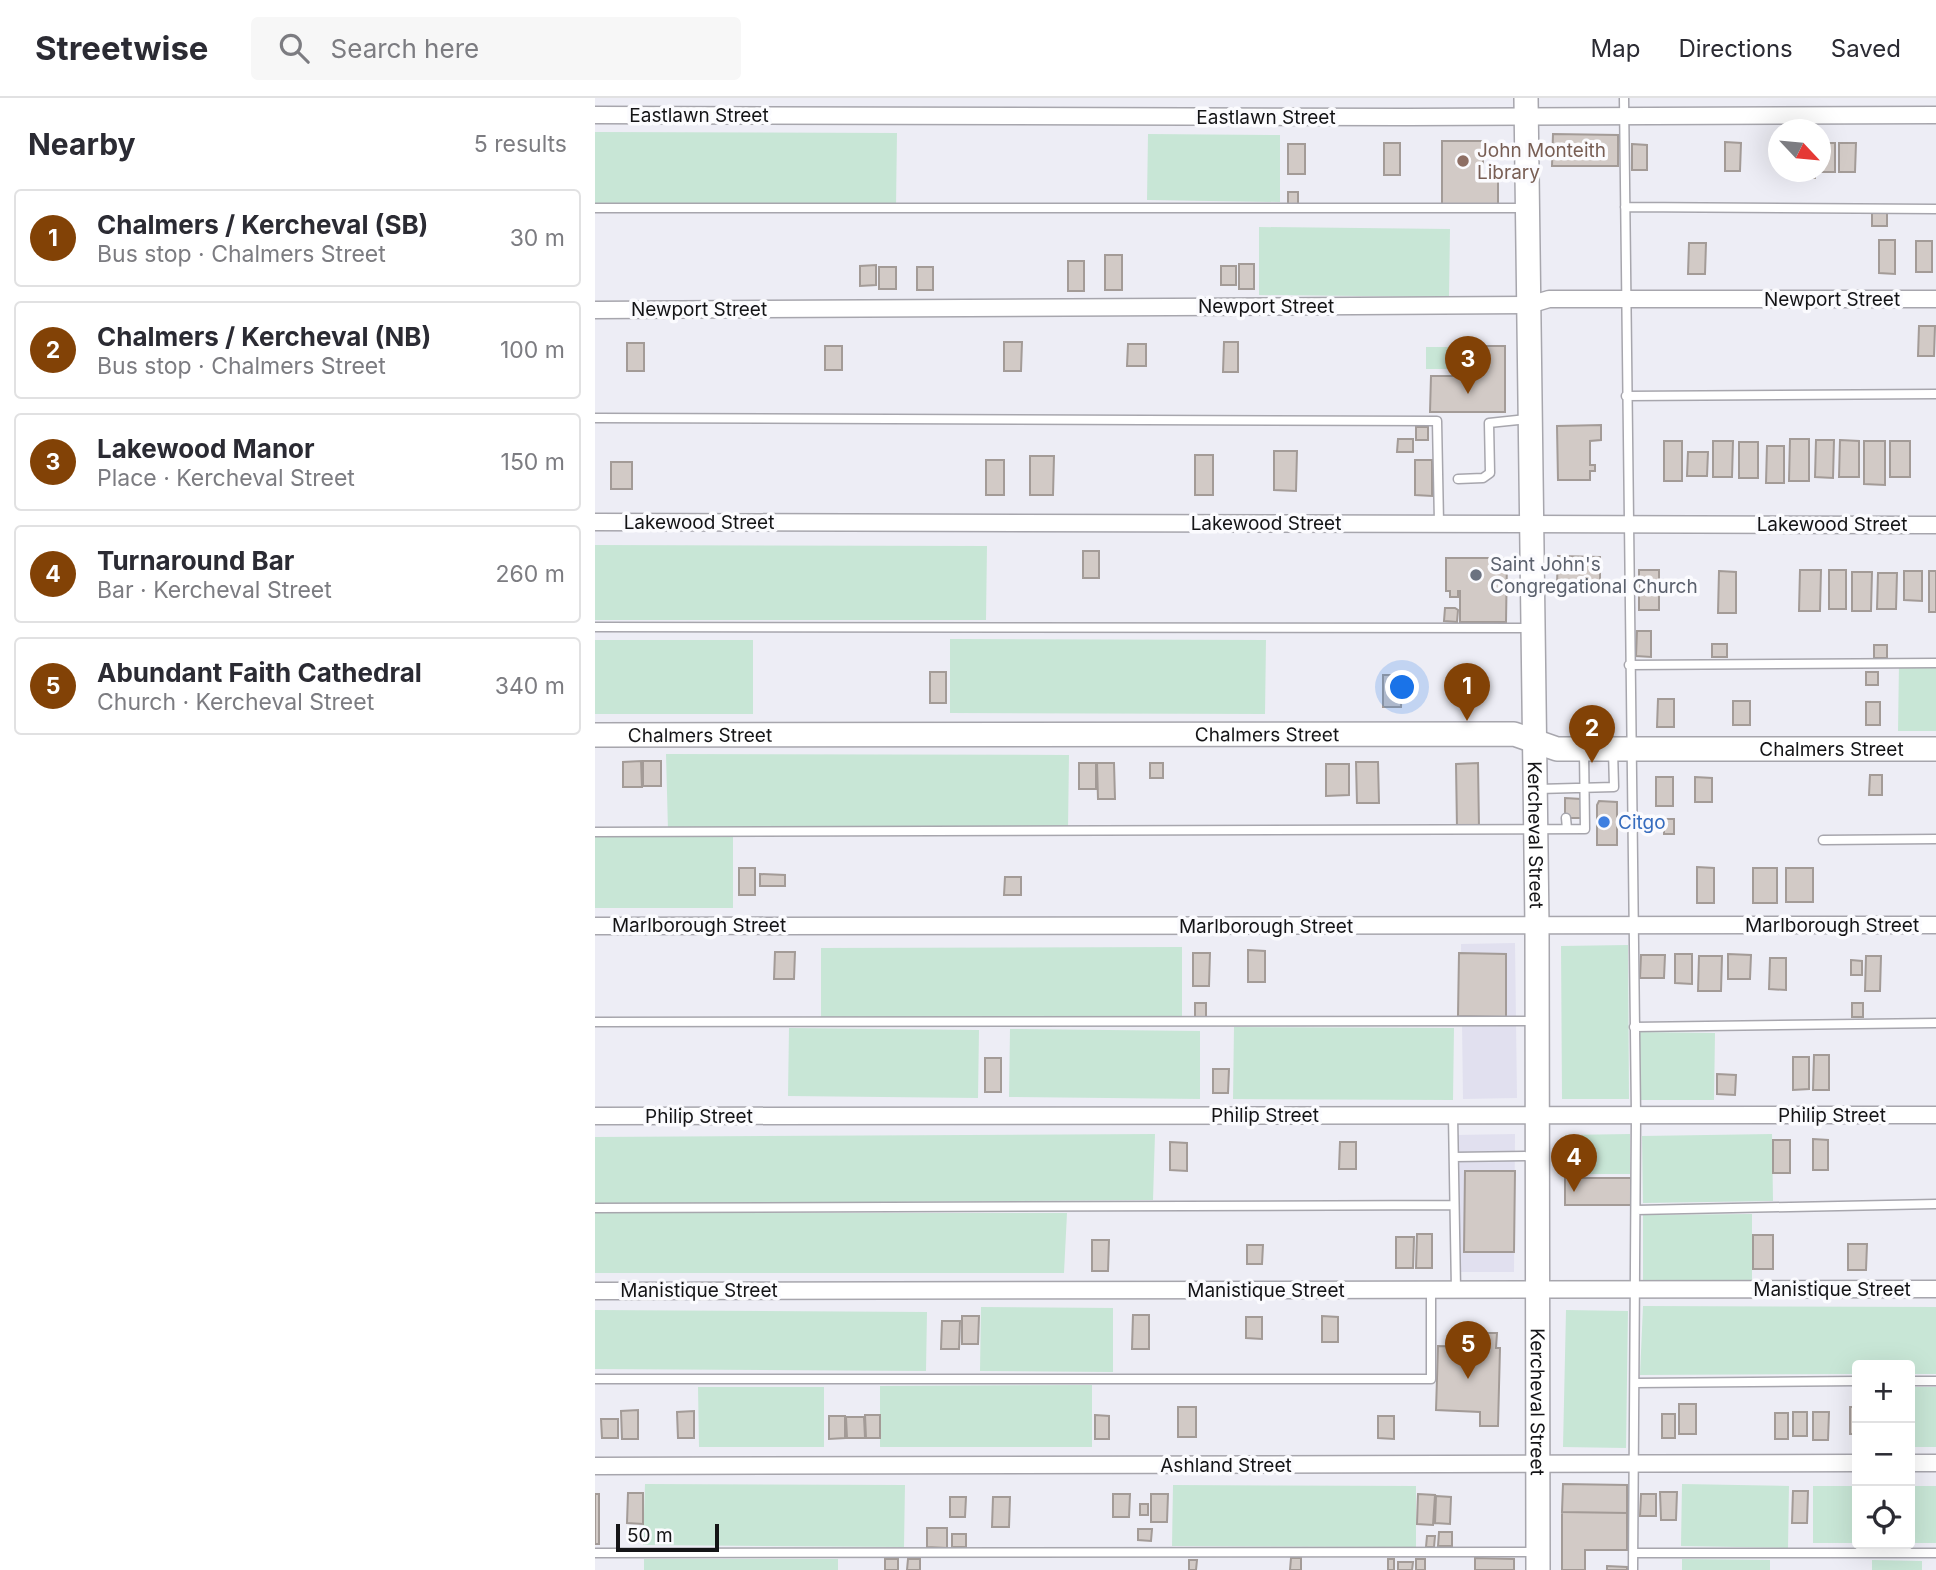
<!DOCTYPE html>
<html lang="en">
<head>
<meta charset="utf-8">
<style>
	body { margin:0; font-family:Inter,sans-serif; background:#f7f7f7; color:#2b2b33 }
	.controls { position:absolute; right:21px; bottom:21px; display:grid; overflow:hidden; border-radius:7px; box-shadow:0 7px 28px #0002 }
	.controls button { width:63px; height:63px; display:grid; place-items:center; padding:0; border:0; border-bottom:2px solid #e1e1e2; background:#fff; color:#2b2b33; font:35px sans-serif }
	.compass { position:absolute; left:1173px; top:21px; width:63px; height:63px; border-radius:50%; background:#fff; box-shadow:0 7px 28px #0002; rotate:116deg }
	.scale { position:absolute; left:21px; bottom:18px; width:103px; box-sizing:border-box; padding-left:7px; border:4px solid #141416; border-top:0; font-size:19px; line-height:24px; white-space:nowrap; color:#141416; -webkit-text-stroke:5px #fbfbfe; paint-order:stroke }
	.you { position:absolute; left:808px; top:590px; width:24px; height:24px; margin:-18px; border:5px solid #fff; border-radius:50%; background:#1a73e8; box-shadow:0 0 0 10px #1a73e833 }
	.badge { display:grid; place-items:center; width:46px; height:46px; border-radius:50%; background:#824206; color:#fff; font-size:23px; font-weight:700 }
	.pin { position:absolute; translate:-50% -58px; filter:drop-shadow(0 2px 4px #0008) }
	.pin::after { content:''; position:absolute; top:37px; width:24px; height:21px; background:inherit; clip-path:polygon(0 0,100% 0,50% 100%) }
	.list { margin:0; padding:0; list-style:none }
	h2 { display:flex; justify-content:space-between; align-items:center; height:91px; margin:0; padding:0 28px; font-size:30px }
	h2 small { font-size:23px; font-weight:400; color:#7c7c81 }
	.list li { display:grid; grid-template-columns:46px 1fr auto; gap:21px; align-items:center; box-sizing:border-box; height:98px; margin:0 14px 14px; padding:0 14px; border:2px solid #e1e1e2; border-radius:7px }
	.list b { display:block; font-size:26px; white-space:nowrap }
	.list p { margin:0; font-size:23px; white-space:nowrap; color:#7c7c81 }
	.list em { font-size:23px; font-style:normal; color:#7c7c81 }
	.icon { flex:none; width:38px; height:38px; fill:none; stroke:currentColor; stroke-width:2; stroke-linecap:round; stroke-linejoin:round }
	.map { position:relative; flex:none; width:1341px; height:1472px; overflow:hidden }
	header { display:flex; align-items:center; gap:42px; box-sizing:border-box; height:98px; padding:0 35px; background:#fff; border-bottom:2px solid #e1e1e2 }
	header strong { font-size:33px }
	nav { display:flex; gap:38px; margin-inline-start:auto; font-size:24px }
	.search { width:490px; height:63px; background:#f7f7f7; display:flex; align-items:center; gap:18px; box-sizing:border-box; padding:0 24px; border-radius:7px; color:#7c7c81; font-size:26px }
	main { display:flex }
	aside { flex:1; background:#fff }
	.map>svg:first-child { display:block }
</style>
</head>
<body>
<header>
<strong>Streetwise</strong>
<div class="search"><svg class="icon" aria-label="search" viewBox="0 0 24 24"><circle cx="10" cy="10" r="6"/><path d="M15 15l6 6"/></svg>Search here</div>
<nav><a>Map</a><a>Directions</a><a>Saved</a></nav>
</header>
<main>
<aside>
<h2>Nearby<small>5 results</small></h2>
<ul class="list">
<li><span class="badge">1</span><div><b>Chalmers / Kercheval (SB)</b><p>Bus stop · Chalmers Street</p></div><em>30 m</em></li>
<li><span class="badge">2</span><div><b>Chalmers / Kercheval (NB)</b><p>Bus stop · Chalmers Street</p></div><em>100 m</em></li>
<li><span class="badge">3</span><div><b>Lakewood Manor</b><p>Place · Kercheval Street</p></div><em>150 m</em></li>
<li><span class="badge">4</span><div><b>Turnaround Bar</b><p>Bar · Kercheval Street</p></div><em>260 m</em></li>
<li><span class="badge">5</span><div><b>Abundant Faith Cathedral</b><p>Church · Kercheval Street</p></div><em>340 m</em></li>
</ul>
</aside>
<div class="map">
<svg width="1341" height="1472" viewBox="0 0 1341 1472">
	<rect width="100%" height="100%" fill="#ededf5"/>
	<path fill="#e1e0ef" d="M920 845 922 1000 868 1001 866 846Z
		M920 1036 919 1174H859V1037Z"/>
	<path fill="#c8e6d6" d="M0 34 302 35 301 109 0 108Z
		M553 36 685 37V104L552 102Z
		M664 129 855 131 854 199 664 197Z
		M831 249H861L860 271H831Z
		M0 447 392 448 391 522H0Z
		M355 541 671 542 670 616 355 615Z
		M0 542H158V616H0Z
		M1304 565H1341V633H1303Z
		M71 656 474 657 473 731 73 732Z
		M138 736V810H0V737Z
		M1033 847 1034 1001H967L966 848Z
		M587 849V919L226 920V850Z
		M639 929 859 930 858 1002 638 1001Z
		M194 930 384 932 383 1000 193 998Z
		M415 931 605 933V1001L414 999Z
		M1045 934 1120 935 1119 1002H1045Z
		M560 1036 558 1102 0 1106V1039Z
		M1035 1036V1076H970V1037Z
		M1177 1036 1178 1103 1048 1105 1047 1038Z
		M0 1115H472L469 1175H0Z
		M1157 1116V1182H1048V1117Z
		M1048 1208 1341 1209V1276H1315V1267H1262V1276L1045 1277Z
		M386 1209 518 1210V1274L385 1273Z
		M0 1212 332 1214 331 1273 0 1271Z
		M971 1212 1033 1213 1031 1350 968 1349Z
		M497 1287V1349H285V1288Z
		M103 1289H229V1349H104Z
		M1315 1289H1341V1349H1315Z
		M50 1386 310 1387 309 1449 48 1447Z
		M1087 1386 1194 1388 1193 1450 1086 1448Z
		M578 1387 821 1388V1449L577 1448Z
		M1218 1388H1262V1445H1218Z
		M1315 1388H1341V1445H1315Z
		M49 1461H243V1472H49Z
		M1087 1461 1175 1462V1472H1087Z
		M1277 1462 1327 1463V1472H1277Z"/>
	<path fill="#d2cac6" stroke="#a39b97" stroke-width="2" d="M958 36 1023 37V68H957Z
		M847 43H888V83H903V106H847Z
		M1130 44 1146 45 1145 73H1130Z
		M789 45H805V77H789Z
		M1226 45H1240V74H1225Z
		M1244 45H1261L1260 74H1244Z
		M693 46H710V76H693Z
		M1037 46 1052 47V72H1037Z
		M1206 74H1220V80L1206 79Z
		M693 94H703V106H693Z
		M1277 115H1292V128H1277Z
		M1284 142H1300V176L1284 175Z
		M1321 143H1337V174H1321Z
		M1094 145H1111L1110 176H1093Z
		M510 157H527V192H510Z
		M473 163H489V193H473Z
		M644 166H659V191H644Z
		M281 167V187L265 188V168Z
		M626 168H641V187H626Z
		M284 169H301V191H284Z
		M322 169H338V192H322Z
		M1324 228H1340L1339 258H1323Z
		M409 244H427L426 273H409Z
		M629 244H643V274H628Z
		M32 245H49V273H32Z
		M533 246H551V268H532Z
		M230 248H247V272H230Z
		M875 248H910V314H835L836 278H875Z
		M1006 327V342L995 343V367H1000V373H995V382H963L962 328Z
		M821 329H833V342H821Z
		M803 341H818V354H802Z
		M1195 341H1214V383H1194Z
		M1221 342H1239L1238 380 1220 379Z
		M1245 342 1264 343V379H1244Z
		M1069 343H1087V383H1069Z
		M1118 343H1138L1137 379H1118Z
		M1269 343H1290V387L1269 386Z
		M1295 343H1315V379H1295Z
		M1144 344H1163V380H1144Z
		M1172 348H1189V385H1171Z
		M679 353H702L701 393 679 392Z
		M1093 354H1113L1112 378H1092Z
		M600 357H618V397H600Z
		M435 358H459L458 397H435Z
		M391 362H409V397H391Z
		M820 362H837V398L820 397Z
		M16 364H37V391H16Z
		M488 453H504V480H488Z
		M963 458 1005 459V485H962Z
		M851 460H912L911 524H865V493H863V499H855V493H851Z
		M1044 472H1064V512H1044Z
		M1205 472H1226L1225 513H1204Z
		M1234 472H1251V511H1234Z
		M1124 473 1141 474V515H1123Z
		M1309 473H1327V503L1309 502Z
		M1334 473H1341V514H1334Z
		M1257 474H1277L1276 513H1257Z
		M1283 475H1302L1301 511H1282Z
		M850 510H860L863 512 862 524 849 523Z
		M1042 533H1056V559L1041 558Z
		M1117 546H1132V559H1117Z
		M1279 547H1292V560H1279Z
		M335 574H351V605H335Z
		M1271 574H1283V587H1271Z
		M788 577H807L806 609H788Z
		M1063 601H1079V629H1062Z
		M1138 603H1155V627H1138Z
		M1271 604H1285V627H1271Z
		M46 663 47 689H28V664Z
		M48 663H66V688H48Z
		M761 664H783L784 705H762Z
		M484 665H501V691H484Z
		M502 665H519L520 701H503Z
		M555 665H568V680H555Z
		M883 665 884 730H862L861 666Z
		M731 666H754V697L731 698Z
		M1275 677H1287V697H1274Z
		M1061 679H1078V708H1061Z
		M1100 679 1117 680V704H1100Z
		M970 700 986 701V720H970Z
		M1004 703 1022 704V747H1002V707Z
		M1069 721H1079V736H1069Z
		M1102 769 1119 770V805H1102Z
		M144 770H160V797H144Z
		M1158 770H1182V805H1158Z
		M1191 770H1218V804H1191Z
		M165 776 190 777V788H165Z
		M410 779H426V797H409Z
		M653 852 670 853V884H653Z
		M180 854H200L199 881H179Z
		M598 855H615L614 888H598Z
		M864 855 911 856V919L863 918Z
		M1080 856H1097V886L1080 885Z
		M1133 856 1156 857 1155 881H1133Z
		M1046 857H1070L1069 880H1045Z
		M1104 858H1127L1126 893H1103Z
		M1271 858H1286L1285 893H1270Z
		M1175 860H1191V892L1174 891Z
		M1256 862 1267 863V877H1256Z
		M600 905H611V919H600Z
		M1257 905H1268V919H1257Z
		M1219 957H1234V992H1218Z
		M1198 959H1214V991L1198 992Z
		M390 960H406V994H390Z
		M618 971H634L633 995H618Z
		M1122 976 1141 977 1140 997 1122 996Z
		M1218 1041 1233 1042V1072H1218Z
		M1178 1042H1195V1075H1178Z
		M575 1044 592 1045V1073L575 1072Z
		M745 1044H761V1071H744Z
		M870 1073H920L919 1154H869Z
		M970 1080H1036V1107H970Z
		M822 1136H837V1170H821Z
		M1158 1137H1178V1171H1158Z
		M801 1139H819L818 1170H801Z
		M497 1142H514L513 1173H497Z
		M1253 1146H1272L1271 1172H1253Z
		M652 1147H668L667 1166H652Z
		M538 1217H554V1251H537Z
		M367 1218H384L383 1246H367Z
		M727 1218 743 1219V1244H727Z
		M651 1219H667V1241L651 1240Z
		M347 1223H365L364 1251H346Z
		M885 1235H902L901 1250H905L903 1328H885V1314L841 1312 843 1248 885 1249Z
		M1084 1306H1101V1336H1084Z
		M583 1309H601V1339H583Z
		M1255 1309H1262V1336H1255Z
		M43 1312V1341H27L26 1313Z
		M99 1313V1340H83L82 1314Z
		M1198 1314H1212V1338H1198Z
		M1218 1314H1234L1233 1342H1218Z
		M1180 1315H1193V1341H1180Z
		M1067 1316H1080V1340H1067Z
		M270 1317H285V1340H271Z
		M500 1317 514 1318V1341H500Z
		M234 1318H250V1340L234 1341Z
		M783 1318H799V1341L783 1340Z
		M251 1319H269L270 1340H252Z
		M6 1321H23V1340H7Z
		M968 1386 1032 1387V1415L967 1414Z
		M1198 1393H1213L1212 1425H1197Z
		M1065 1394H1082L1081 1422H1066Z
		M33 1395H48V1426L32 1425Z
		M0 1396H4V1446H0Z
		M518 1396H535L534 1419H518Z
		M556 1396H573L572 1424H556Z
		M823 1396 840 1397 838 1427 822 1426Z
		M1046 1396H1061V1418H1045Z
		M841 1398 856 1399 855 1426 840 1425Z
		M355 1399H371L370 1419H355Z
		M398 1399H415L414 1429H397Z
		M545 1406H553V1417H545Z
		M967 1414 1032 1415V1452H990V1472H967Z
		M332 1430H352V1450L332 1449Z
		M543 1431H557L556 1443 543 1442Z
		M844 1434H857V1448H843Z
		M357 1436H371V1449H357Z
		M832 1438H840L839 1449H831Z
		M696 1460H706V1472H695Z
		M880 1460 919 1461V1472H880Z
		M290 1461H303V1472H290Z
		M313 1461H325V1472H312Z
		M793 1461H799V1472H793Z
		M821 1461H830V1472H821Z
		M594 1462H602L601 1472H594Z
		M803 1464H818L817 1472H803Z
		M1012 1468 1032 1469V1472H1012Z"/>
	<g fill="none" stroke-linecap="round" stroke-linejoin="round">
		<g stroke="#a7a6ad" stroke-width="11">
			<path id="lane" d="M1029 0 1041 1017 1038 1472
				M1030 109 1341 111
				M0 110H930
				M1031 298 1341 296
				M0 320 842 323 844 425
				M863 381 888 380 895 375 894 325 932 321
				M0 529 935 530
				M1034 567 1341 565
				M943 691 1019 689 1018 652
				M971 720 972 731
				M0 734 990 731 989 653
				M1228 742 1341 741
				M0 924 939 923
				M1039 929 1341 925
				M858 1017 861 1192
				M859 1059 940 1058
				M0 1110 859 1107
				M1041 1112 1341 1106
				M0 1281H836V1192
				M1315 1283H1341
				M1040 1285 1262 1283
				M0 1455 940 1454
				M1038 1455H1341"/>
		</g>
		<g stroke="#a7a6ad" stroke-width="19">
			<path id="street" d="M0 17 812 19 1341 17
				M0 212 934 207 954 201H1341
				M0 424 1341 427
				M0 828 1341 827
				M0 1018 1341 1017
				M0 1193 1341 1191
				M1315 1365H1341
				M0 1368 1262 1365"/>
		</g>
		<g stroke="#a7a6ad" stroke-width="26">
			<g id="secondary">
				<path id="s1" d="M931 0 942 828 943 1472"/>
				<path id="s2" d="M0 637 919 636 962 651H1341"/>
			</g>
		</g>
		<use href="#lane" stroke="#fff" stroke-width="8"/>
		<use href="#street" stroke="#fff" stroke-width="16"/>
		<use href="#secondary" stroke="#fff" stroke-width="23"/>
	</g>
	<circle fill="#8d6e63" stroke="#fbfbfe" stroke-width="2.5" cx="868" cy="63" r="7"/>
	<circle fill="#6b7280" stroke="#fbfbfe" stroke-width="2.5" cx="881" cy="477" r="7"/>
	<circle fill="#3f7fe0" stroke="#fbfbfe" stroke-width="2.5" cx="1009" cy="724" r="7"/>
	<g text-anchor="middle" stroke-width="7" stroke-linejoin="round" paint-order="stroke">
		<g font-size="19" fill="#141416" stroke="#fbfbfe">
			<text x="104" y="24">Eastlawn Street</text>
			<text x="671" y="26">Eastlawn Street</text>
			<text x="1237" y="208">Newport Street</text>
			<text x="671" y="215">Newport Street</text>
			<text x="104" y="218">Newport Street</text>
			<text x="104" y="431">Lakewood Street</text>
			<text x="671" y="432">Lakewood Street</text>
			<text x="1237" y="433">Lakewood Street</text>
			<text dy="7" stroke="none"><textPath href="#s2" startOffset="672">Chalmers Street</textPath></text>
			<text dy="7" stroke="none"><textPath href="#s2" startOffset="105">Chalmers Street</textPath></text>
			<text dy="7" stroke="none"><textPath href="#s2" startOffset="1239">Chalmers Street</textPath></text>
			<text dy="7" stroke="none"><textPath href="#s1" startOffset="737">Kercheval Street</textPath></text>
			<text x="104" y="834">Marlborough Street</text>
			<text x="1237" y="834">Marlborough Street</text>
			<text x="671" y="835">Marlborough Street</text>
			<text x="670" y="1024">Philip Street</text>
			<text x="1237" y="1024">Philip Street</text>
			<text x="104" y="1025">Philip Street</text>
			<text x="1237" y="1198">Manistique Street</text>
			<text x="104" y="1199">Manistique Street</text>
			<text x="671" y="1199">Manistique Street</text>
			<text dy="7" stroke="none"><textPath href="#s1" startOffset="1304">Kercheval Street</textPath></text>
			<text x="631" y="1374">Ashland Street</text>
		</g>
		<g font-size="19" fill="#785e54" stroke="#fbfbfe" text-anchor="start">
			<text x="882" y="59">John Monteith<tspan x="882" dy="22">Library</tspan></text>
		</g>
		<g font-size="19" fill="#5b616d" stroke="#fbfbfe" text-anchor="start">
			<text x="895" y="473">Saint John's<tspan x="895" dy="22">Congregational Church</tspan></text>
		</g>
		<g font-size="19" fill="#366cbe" stroke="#fbfbfe" text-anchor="start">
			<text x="1023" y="731">Citgo</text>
		</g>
	</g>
</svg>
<div class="controls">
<button>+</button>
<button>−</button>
<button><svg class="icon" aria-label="locate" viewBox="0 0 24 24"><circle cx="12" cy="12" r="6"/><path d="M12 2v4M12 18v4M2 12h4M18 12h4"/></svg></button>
</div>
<svg class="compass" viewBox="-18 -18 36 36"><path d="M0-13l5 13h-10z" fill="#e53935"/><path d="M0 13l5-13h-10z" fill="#7c7c81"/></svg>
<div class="scale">50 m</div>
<div class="you"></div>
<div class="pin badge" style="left:872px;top:623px">1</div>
<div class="pin badge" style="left:997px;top:665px">2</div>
<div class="pin badge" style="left:873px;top:296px">3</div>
<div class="pin badge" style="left:979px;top:1094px">4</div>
<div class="pin badge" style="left:873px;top:1281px">5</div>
</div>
</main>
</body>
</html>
